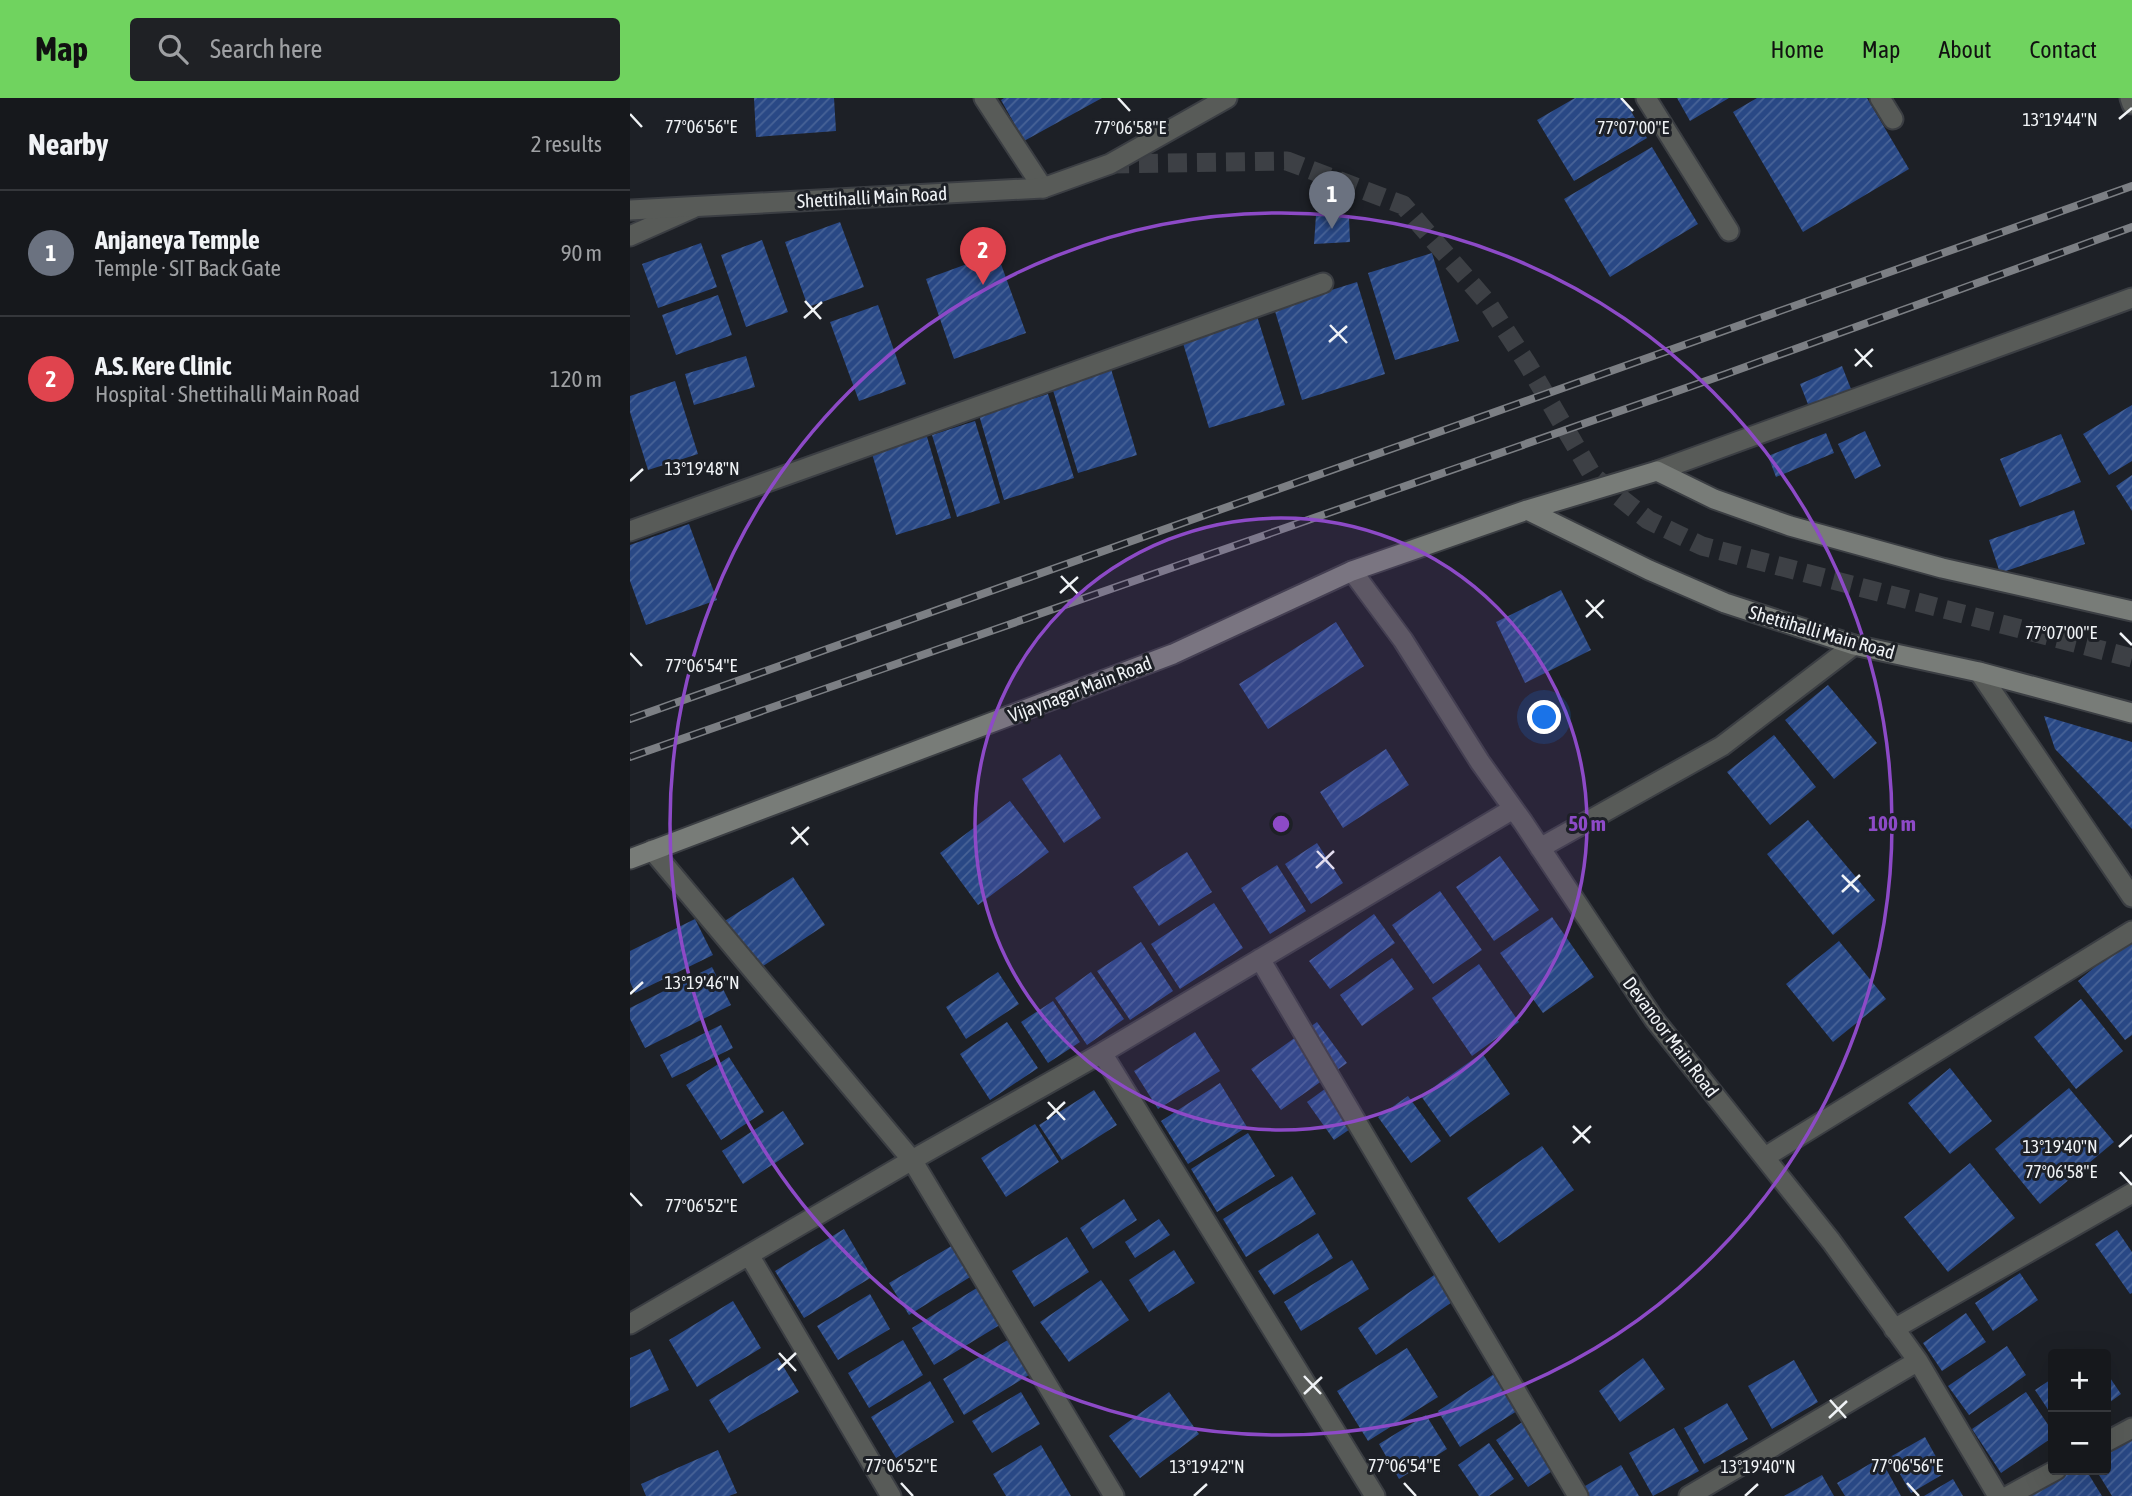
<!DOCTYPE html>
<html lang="en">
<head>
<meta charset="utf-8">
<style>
	body { margin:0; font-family:"Asap Condensed",sans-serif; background:#1f2125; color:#f1f3f6 }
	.controls { position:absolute; right:21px; bottom:21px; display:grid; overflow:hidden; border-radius:7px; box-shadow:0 7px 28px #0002 }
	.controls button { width:63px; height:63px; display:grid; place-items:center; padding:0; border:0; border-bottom:2px solid #35373b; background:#16181c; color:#f1f3f6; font:35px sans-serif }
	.you { position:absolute; left:915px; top:620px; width:24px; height:24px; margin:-18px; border:5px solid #fff; border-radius:50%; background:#1a73e8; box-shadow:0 0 0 10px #1a73e833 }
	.badge { display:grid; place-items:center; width:46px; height:46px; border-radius:50%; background:#70d35f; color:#fff; font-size:23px; font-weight:700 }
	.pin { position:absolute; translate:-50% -58px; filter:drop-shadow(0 2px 4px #0008) }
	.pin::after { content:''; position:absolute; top:37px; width:24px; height:21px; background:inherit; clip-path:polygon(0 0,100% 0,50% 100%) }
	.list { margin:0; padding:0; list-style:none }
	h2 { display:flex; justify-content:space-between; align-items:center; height:91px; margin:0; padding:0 28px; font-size:30px }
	h2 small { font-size:23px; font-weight:400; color:#9ea0a3 }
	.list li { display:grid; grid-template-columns:46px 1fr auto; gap:21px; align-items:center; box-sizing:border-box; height:126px; padding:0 28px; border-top:2px solid #35373b }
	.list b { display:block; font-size:26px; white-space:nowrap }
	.list p { margin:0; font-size:23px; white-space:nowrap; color:#9ea0a3 }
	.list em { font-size:23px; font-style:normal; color:#9ea0a3 }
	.icon { flex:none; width:38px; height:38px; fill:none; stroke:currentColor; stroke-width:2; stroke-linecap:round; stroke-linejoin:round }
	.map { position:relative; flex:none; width:1502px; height:1398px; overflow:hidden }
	header { display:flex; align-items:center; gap:42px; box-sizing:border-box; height:98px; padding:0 35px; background:#70d35f; color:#111 }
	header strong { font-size:33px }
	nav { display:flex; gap:38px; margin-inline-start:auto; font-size:24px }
	.search { width:490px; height:63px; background:#1f2125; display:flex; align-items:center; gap:18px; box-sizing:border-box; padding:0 24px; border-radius:7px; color:#9ea0a3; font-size:26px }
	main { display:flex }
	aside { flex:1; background:#16181c }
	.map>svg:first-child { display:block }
</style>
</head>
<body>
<header>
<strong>Map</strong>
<div class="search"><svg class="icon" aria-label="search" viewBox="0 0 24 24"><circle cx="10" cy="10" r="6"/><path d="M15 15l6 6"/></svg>Search here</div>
<nav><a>Home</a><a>Map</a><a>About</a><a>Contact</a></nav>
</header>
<main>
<aside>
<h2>Nearby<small>2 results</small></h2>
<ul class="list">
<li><span class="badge" style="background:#6b7280">1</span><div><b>Anjaneya Temple</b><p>Temple · SIT Back Gate</p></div><em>90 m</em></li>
<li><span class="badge" style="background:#e0444e">2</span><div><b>A.S. Kere Clinic</b><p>Hospital · Shettihalli Main Road</p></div><em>120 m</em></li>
</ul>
</aside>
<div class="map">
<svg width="1502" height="1398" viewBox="0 0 1502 1398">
	<defs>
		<pattern id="building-hatch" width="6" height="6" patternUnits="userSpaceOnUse" patternTransform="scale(1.75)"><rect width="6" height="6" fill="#294885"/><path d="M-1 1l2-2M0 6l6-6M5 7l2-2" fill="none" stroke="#486397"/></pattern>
	</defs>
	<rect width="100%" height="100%" fill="#1d2026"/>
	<path fill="url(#building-hatch)" d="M124 0H204L206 33 126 39Z
		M374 0H472L394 43 371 2Z
		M945 0H993L1017 40 944 83 907 22Z
		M1047 0H1099L1060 23Z
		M1127 0H1237L1279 71 1173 134 1103 14Z
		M1022 49 1068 126 980 179 934 101Z
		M686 117 719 118 720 144 684 146Z
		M210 124 234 189 178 209 155 144Z
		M132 142 158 214 116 229 91 157Z
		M71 145 87 189 28 210 12 166Z
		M367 155 396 235 324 261 296 181Z
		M802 155 829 243 765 262 738 175Z
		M727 184 755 276 672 302 644 210Z
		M88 197 102 237 46 257 32 217Z
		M248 207 276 286 229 303 200 224Z
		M627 218 655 307 579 330 552 242Z
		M116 258 125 289 64 307 55 276Z
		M1212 268 1223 296 1181 314 1170 286Z
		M481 271 507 357 448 375 422 289Z
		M45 283 68 356 18 372 0 314V298Z
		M418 296 444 380 374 402 349 317Z
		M1502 307V363L1479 377 1453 336Z
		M345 323 370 405 327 419 302 337Z
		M295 332 321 420 266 437 240 349Z
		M1235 333 1251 368 1225 381 1208 346Z
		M1196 335 1204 355 1146 379 1138 358Z
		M1431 336 1451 384 1390 409 1370 361Z
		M1502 377V413L1486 388Z
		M1444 412 1455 446 1370 475 1359 442Z
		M59 426 87 502 16 527 0 483V447Z
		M931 492 961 552 895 585 866 524Z
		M706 524 734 568 638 631 609 586Z
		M1198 587 1247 645 1204 681 1155 622Z
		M1414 618 1502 644V731L1425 651Z
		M1144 637 1186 689 1140 727 1097 674Z
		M756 651 779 687 713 730 690 694Z
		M430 656 471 720 434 745 392 681Z
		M380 703 419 754 348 807 310 755Z
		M1178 722 1245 802 1203 837 1137 756Z
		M687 745 713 785 681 806 655 766Z
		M557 754 582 794 529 828 503 789Z
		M870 758 909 812 864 843 826 789Z
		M647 767 676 813 640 836 611 790Z
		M163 779 195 827 121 876 90 826Z
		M810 793 852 852 803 886 762 827Z
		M584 805 613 850 550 891 521 846Z
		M744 816 765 845 700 891 679 863Z
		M922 819 964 879 913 915 870 855Z
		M65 821 83 857 5 895 0 884V853Z
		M1502 838V937L1495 942 1448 883Z
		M1209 843 1256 901 1203 944 1156 886Z
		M511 844 543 893 500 922 467 873Z
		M762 860 784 891 732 928 710 897Z
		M849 866 889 924 842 958 802 900Z
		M82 869 101 907 15 950 0 921V910Z
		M368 874 389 906 336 941 316 909Z
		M461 874 494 921 457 947 425 900Z
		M1451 901 1493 953 1446 991 1404 939Z
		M423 903 450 944 418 965 391 924Z
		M377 924 408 970 360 1002 330 956Z
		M687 924 717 965 651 1012 621 971Z
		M91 927 103 950 42 980 30 957Z
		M565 934 590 973 528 1011 504 973Z
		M852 955 880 996 820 1039 791 998Z
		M99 959 134 1014 91 1042 56 987Z
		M1320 970 1362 1023 1320 1056 1278 1005Z
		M590 985 617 1029 558 1066 531 1023Z
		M699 988 726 1027 704 1042 677 1004Z
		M1439 990 1484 1044 1410 1106 1365 1051Z
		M464 992 487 1027 432 1062 409 1027Z
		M778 998 811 1043 781 1065 748 1019Z
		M153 1013 174 1046 113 1086 92 1053Z
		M405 1026 429 1064 376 1099 351 1060Z
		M618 1035 645 1078 587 1114 561 1071Z
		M912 1048 944 1092 869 1145 837 1100Z
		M1340 1065 1385 1120 1318 1174 1274 1119Z
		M662 1078 686 1116 616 1159 593 1121Z
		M494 1101 507 1122 463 1151 450 1130Z
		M529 1121 540 1137 505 1160 495 1144Z
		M214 1131 242 1179 174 1220 145 1173Z
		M1487 1132 1502 1154V1195L1500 1196 1465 1146Z
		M688 1135 703 1160 644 1197 628 1173Z
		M437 1139 459 1174 404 1209 382 1173Z
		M335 1140 353 1171 279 1217 259 1185Z
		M544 1152 565 1185 519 1214 499 1182Z
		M722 1162 739 1191 671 1233 654 1204Z
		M807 1175 825 1202 746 1257 728 1230Z
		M1390 1175 1408 1202 1363 1233 1345 1205Z
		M471 1182 499 1222 439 1264 410 1224Z
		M350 1188 373 1225 304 1267 282 1230Z
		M240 1196 260 1231 208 1262 187 1228Z
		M103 1203 131 1250 67 1289 39 1242Z
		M1336 1215 1356 1244 1312 1273 1293 1245Z
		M381 1240 402 1275 334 1317 313 1281Z
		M273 1242 293 1277 239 1310 218 1275Z
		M1377 1248 1396 1277 1339 1317 1318 1288Z
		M777 1250 808 1299 738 1343 707 1293Z
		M20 1251 39 1292 0 1310V1260Z
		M148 1260 169 1294 99 1335 79 1302Z
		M1013 1260 1035 1291 990 1324 969 1293Z
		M1164 1262 1188 1304 1142 1331 1118 1288Z
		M1476 1274 1491 1296 1476 1307Z
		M864 1276 887 1313 830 1349 808 1313Z
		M1423 1280V1319L1405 1292Z
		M300 1283 324 1324 266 1360 241 1319Z
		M391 1294 410 1326 362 1355 342 1323Z
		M539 1294 569 1336 510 1380 479 1338Z
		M1396 1294 1423 1334V1339L1371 1375 1342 1331Z
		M1097 1305 1118 1341 1074 1366 1054 1330Z
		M904 1316 936 1364 898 1389 866 1342Z
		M796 1317 817 1351 769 1381 749 1346Z
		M1044 1330 1069 1373 1023 1398 999 1355Z
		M1295 1339 1315 1375 1281 1395 1260 1359Z
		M1502 1340V1398H1482L1466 1372H1476V1356Z
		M859 1345 884 1381 859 1398H849L828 1367Z
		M411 1347 441 1398H376L363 1376Z
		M88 1352 107 1395 99 1398H16L11 1386Z
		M1250 1360 1271 1398H1215L1207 1385Z
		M991 1367 1009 1398H938Z
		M1435 1372H1456L1472 1398H1392Z
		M1192 1377 1204 1398H1154Z
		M1323 1381 1333 1398H1294Z"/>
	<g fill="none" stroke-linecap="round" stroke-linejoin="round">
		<path stroke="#3d4045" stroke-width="19" stroke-dasharray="19 10" stroke-linecap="butt" d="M480 66 657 63 773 107 857 204 898 267 963 378 1018 422 1072 448 1502 560"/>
		<g stroke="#3b3e43" stroke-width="23">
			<path id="minor" d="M354 0 413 90
				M1016 0 1099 133
				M1250 0 1263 21
				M1500 0 1502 6
				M0 138 63 110
				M1027 373 1502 200
				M0 433 693 185
				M722 473 773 542 850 664 893 724 1024 921 1201 1143 1288 1263 1368 1398
				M1349 574 1502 799
				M910 750 1092 648 1224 547
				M22 752 282 1062 484 1398
				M630 861 948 1398
				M472 955 745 1398
				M1135 1059 1502 833
				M119 1157 261 1398
				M0 1226 282 1062 472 955 883 711
				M1264 1231 1502 1095
				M1476 1344 1502 1330
				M1059 1398 1288 1263
				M1378 1398 1426 1372"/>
		</g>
		<g stroke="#3b3e43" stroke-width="23">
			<path id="tertiary" d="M0 112 413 90 480 66 597 0"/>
		</g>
		<g stroke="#3b3e43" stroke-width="23">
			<path id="secondary" d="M897 412 1019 472 1095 505 1224 547 1349 574 1502 615
				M0 761 543 556 722 473 897 412 1027 373 1084 401 1160 428 1312 470 1502 513"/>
		</g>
		<use href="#minor" stroke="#585b58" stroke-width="19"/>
		<use href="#tertiary" stroke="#585b58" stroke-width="19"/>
		<use href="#secondary" stroke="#787c78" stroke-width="19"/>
		<g stroke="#7c7f84" stroke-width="8">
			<path id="rail" d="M0 621 1502 88
				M0 659 1096 276 1502 129"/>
		</g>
		<use href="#rail" stroke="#1d2026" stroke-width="5" stroke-dasharray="16" stroke-linecap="butt"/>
	</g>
	<path fill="none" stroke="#f0f3f6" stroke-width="2.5" d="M488 0 500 13M991 0 1003 13M0 16 12 29M1489 21 1502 10M175 203 191 221M174 220 192 204M700 227 717 245M699 244 717 228M1225 251 1242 269M1225 268 1243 251M0 383 13 371M431 478 448 496M430 495 448 479M956 502 973 520M956 519 974 502M1490 535 1502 547M0 555 12 568M162 729 178 747M161 746 179 729M687 753 704 771M686 770 704 753M1212 777 1229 794M1212 794 1230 777M0 896 13 884M418 1004 435 1022M417 1021 435 1004M943 1028 960 1045M943 1045 961 1028M1489 1049 1502 1037M1490 1074 1502 1087M0 1095 12 1108M149 1255 166 1273M148 1272 166 1255M674 1278 691 1296M674 1296 692 1279M1200 1302 1216 1320M1199 1320 1217 1303M271 1385 283 1398M774 1385 786 1398M1277 1385 1289 1398M564 1398 577 1386M1115 1398 1128 1386"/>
	<circle cx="651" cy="726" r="306" fill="#8d4ac7" fill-opacity=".12"/>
	<g fill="none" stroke="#8d4ac7" stroke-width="3.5">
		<circle cx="651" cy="726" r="306"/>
		<circle cx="651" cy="726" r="611"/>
	</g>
	<g text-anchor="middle" stroke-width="6" stroke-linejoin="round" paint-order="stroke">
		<g font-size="19" fill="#f0f3f6" stroke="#1d2026">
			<text transform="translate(242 99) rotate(-3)" y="7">Shettihalli Main Road</text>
			<text transform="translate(1192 534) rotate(16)" y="7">Shettihalli Main Road</text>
			<text transform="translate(450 591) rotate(-21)" y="7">Vijaynagar Main Road</text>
			<text transform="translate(1041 939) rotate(53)" y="7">Devanoor Main Road</text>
		</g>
	</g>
	<g font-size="18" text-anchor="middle" fill="#f0f3f6" stroke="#1d2026" stroke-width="6" stroke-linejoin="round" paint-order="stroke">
		<text x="1430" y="28">13°19'44"N</text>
		<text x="71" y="35">77°06'56"E</text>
		<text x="500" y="36">77°06'58"E</text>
		<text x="1003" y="36">77°07'00"E</text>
		<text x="72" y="377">13°19'48"N</text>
		<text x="1431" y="541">77°07'00"E</text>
		<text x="71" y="574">77°06'54"E</text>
		<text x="72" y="891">13°19'46"N</text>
		<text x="1430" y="1055">13°19'40"N</text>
		<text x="1431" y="1080">77°06'58"E</text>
		<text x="71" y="1114">77°06'52"E</text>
		<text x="271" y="1374">77°06'52"E</text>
		<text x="774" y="1374">77°06'54"E</text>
		<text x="1277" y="1374">77°06'56"E</text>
		<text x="577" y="1375">13°19'42"N</text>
		<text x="1128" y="1375">13°19'40"N</text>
	</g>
	<circle cx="651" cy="726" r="10" fill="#8d4ac7" stroke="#1d2026" stroke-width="3.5"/>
	<g font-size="21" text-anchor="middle" font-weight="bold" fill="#8d4ac7" stroke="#1d2026" stroke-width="6" stroke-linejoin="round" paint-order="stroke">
		<text x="957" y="733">50 m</text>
		<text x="1262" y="733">100 m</text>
	</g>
</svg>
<div class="controls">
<button>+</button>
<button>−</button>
</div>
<div class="you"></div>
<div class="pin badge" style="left:702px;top:131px;background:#6b7280">1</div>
<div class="pin badge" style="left:353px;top:187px;background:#e0444e">2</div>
</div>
</main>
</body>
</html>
